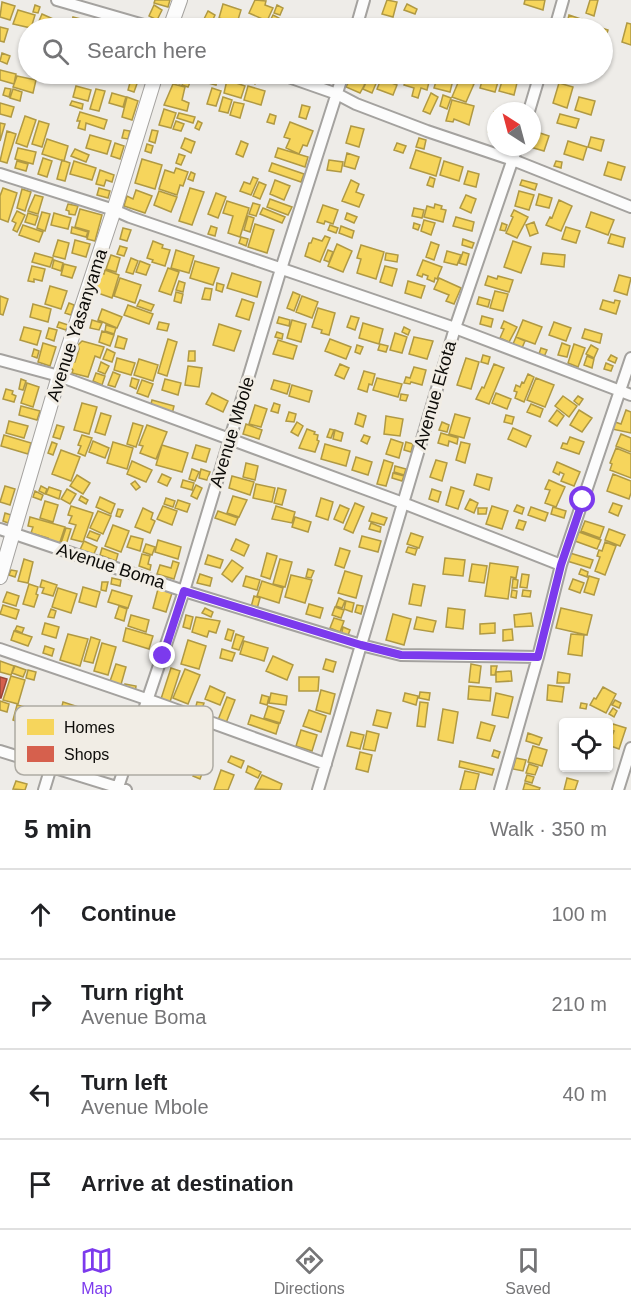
<!DOCTYPE html>
<html lang="en">
<head>
<meta charset="utf-8">
<style>
	body { margin:0; font-family:Arial,sans-serif; background:#f6f6f6; color:#202124 }
	.controls { position:absolute; right:18px; bottom:18px; display:grid; overflow:hidden; border-radius:6px; box-shadow:0 2px 4px #0004 }
	.controls button { width:54px; height:54px; display:grid; place-items:center; padding:0; border:0; border-bottom:2px solid #e0e0e0; background:#fff; color:#202124; font:30px sans-serif }
	.compass { position:absolute; left:487px; top:102px; width:54px; height:54px; border-radius:50%; background:#fff; box-shadow:0 2px 4px #0004; rotate:324deg }
	.stop { position:absolute; width:18px; height:18px; margin:-14px; border:4px solid #7c3aed; border-radius:50%; background:#fff }
	.stop.end { background:#7c3aed; border-color:#fff; box-shadow:0 2px 6px #0008 }
	.list { margin:0; padding:0; list-style:none }
	h2 { display:flex; justify-content:space-between; align-items:center; height:78px; margin:0; padding:0 24px; font-size:26px }
	h2 small { font-size:20px; font-weight:400; color:#757577 }
	.list li { display:grid; grid-template-columns:39px 1fr auto; gap:18px; align-items:center; box-sizing:border-box; height:90px; padding:0 24px; border-top:2px solid #e0e0e0 }
	.list b { display:block; font-size:22px; white-space:nowrap }
	.list p { margin:0; font-size:20px; white-space:nowrap; color:#757577 }
	.list em { font-size:20px; font-style:normal; color:#757577 }
	.icon { flex:none; width:33px; height:33px; fill:none; stroke:currentColor; stroke-width:2; stroke-linecap:round; stroke-linejoin:round }
	.map { position:relative; flex:none; width:631px; height:790px; overflow:hidden }
	.search { position:absolute; background:#fff; box-shadow:0 2px 4px #0004; left:18px; right:18px; top:18px; height:66px; display:flex; align-items:center; gap:15px; box-sizing:border-box; padding:0 21px; border-radius:33px; color:#757577; font-size:22px }
	.sheet { height:438px; background:#fff }
	nav { display:flex; justify-content:space-around; align-items:center; box-sizing:border-box; height:84px; border-top:2px solid #e0e0e0; background:#fff; font-size:16px; color:#757577 }
	nav a { display:grid; justify-items:center; gap:3px }
	nav .on { color:#7c3aed }
	.map>svg:first-child { display:block }
</style>
</head>
<body>
<div class="map">
<svg width="631" height="790" viewBox="0 0 631 790">
	<rect width="100%" height="100%" fill="#eeece8"/>
	<path fill="#f6d55c" stroke="#b09943" stroke-width="1.5" d="M155 0H170L168 7 154 3Z
		M255 0 266 1 265 5 273 8 267 21 249 13Z
		M387 0 397 2 393 17 382 14Z
		M525 0H545L543 10 524 4Z
		M590 0H598L594 16 586 13Z
		M2 2 15 6 10 20 0 17Z
		M223 4 241 10 237 23 219 18Z
		M407 4 417 9 415 14 404 10Z
		M35 5 40 7 38 13 33 12Z
		M154 5 162 10 157 20 149 16Z
		M277 5 283 8 280 15 274 13Z
		M18 10 35 15 31 28 13 24Z
		M208 11 215 15 210 26 202 23Z
		M42 14 53 19 49 28H36Z
		M273 15 279 18 275 28 268 25Z
		M569 15 584 20 582 27 567 23Z
		M73 17 81 19 78 28H70Z
		M513 21 532 27V28H510Z
		M627 23 631 24V45L622 42Z
		M595 26 608 30 605 40H602V28H594Z
		M0 27 8 29 4 42 0 41Z
		M2 53 10 56 7 64 0 61Z
		M0 70 16 74 14 84 0 80Z
		M170 74 183 76 180 84 167 79Z
		M199 74H219L216 85 197 80Z
		M370 74H380L372 93 363 89Z
		M408 74 430 78 427 90 421 88 418 98 412 96 414 88 404 85Z
		M484 74 500 75 495 92 480 88Z
		M185 75 192 78 188 87 182 85Z
		M258 75 262 79 255 84 252 80Z
		M438 75 453 80 450 92 434 88Z
		M17 76 36 80 33 93 13 87Z
		M351 78 365 84 360 93 346 87Z
		M460 78 474 84 466 102 452 97Z
		M503 78 517 83 514 95 499 91Z
		M131 79 138 81 134 92 128 90Z
		M381 79 397 85 393 95 377 89Z
		M227 80 245 86 241 98 224 93Z
		M559 83 573 87 567 108 553 103Z
		M173 84 185 87 182 100 189 103 187 111 164 105Z
		M76 86 91 90 88 101 73 97Z
		M248 86 265 91 261 105 244 100Z
		M5 88 11 89 9 97 3 95Z
		M212 88 221 91 216 106 207 104Z
		M13 89 22 92 20 101 10 98Z
		M96 89 105 91 99 111 90 109Z
		M112 93 126 97 123 107 109 103Z
		M431 93 438 97 430 114 423 111Z
		M443 95 451 98 447 109 440 106Z
		M127 97 138 101 132 120 122 117Z
		M223 97 232 100 228 113 219 111Z
		M579 97 595 101 591 115 575 110Z
		M452 100 474 106 469 125 454 119 453 122 446 121Z
		M72 101 83 104 82 109 70 105Z
		M234 102 244 104 240 118 230 115Z
		M0 103 14 107 11 117 0 114Z
		M302 105 310 107 306 119 299 117Z
		M164 109 176 113 171 128 159 125Z
		M80 112 107 120 104 129 86 123 85 130 78 128 80 121H77Z
		M494 112H496V134L488 132Z
		M179 113 195 117 193 123 177 118Z
		M270 114 276 116 274 124 267 122Z
		M560 114 579 119 576 128 557 123Z
		M25 116 36 120 27 147 16 143Z
		M39 121 49 124 42 147 32 144Z
		M176 121 184 124 181 131 173 129Z
		M198 121 202 123 199 130 195 128Z
		M290 122 313 131 307 146 303 145 299 154 286 148 290 139 284 137Z
		M0 123 5 124 0 141Z
		M351 126 364 129 359 147 346 143Z
		M124 130 130 131 128 139 122 138Z
		M152 130 158 131 155 143 149 141Z
		M7 131 16 134 7 163 0 161Z
		M534 131 549 136 544 151 530 147Z
		M90 135 111 141 107 154 86 148Z
		M591 137 604 140 601 151 588 147Z
		M185 138 195 142 191 153 181 148Z
		M419 138 426 140 424 149 416 147Z
		M47 139 68 146 64 161 42 154Z
		M241 141 248 144 243 157 236 154Z
		M568 141 587 147 583 160 564 154Z
		M115 143 124 146 120 159 111 156Z
		M397 143 406 146 403 153 394 150Z
		M147 144 153 146 151 153 145 151Z
		M18 148 36 152 33 164 15 159Z
		M278 148 308 157 305 167 275 157Z
		M75 149 89 155 86 162 71 156Z
		M416 150 441 158 436 176 410 168Z
		M347 153 359 157 355 169 344 166Z
		M179 154 185 156 181 165 176 163Z
		M43 158 52 161 47 177 38 174Z
		M142 159 162 165 155 189 135 183Z
		M62 160 70 163 65 181 57 179Z
		M329 160 343 162 341 172 327 170Z
		M17 161 28 164 26 171 15 168Z
		M74 161 96 168 92 180 70 174Z
		M444 161 463 167 459 181 440 175Z
		M556 161 562 162 561 168 554 166Z
		M608 162 625 167 621 180 604 175Z
		M272 163 304 174 301 182 269 171Z
		M176 168 188 172 183 186 180 185 177 195 159 189 165 170 174 173Z
		M100 170 114 175 112 182 106 180 104 186 96 184Z
		M468 171 479 174 476 187 464 184Z
		M191 172 195 174 193 181 188 179Z
		M253 177 258 179 251 195 240 191 244 182 250 184Z
		M430 177 435 179 433 187 427 185Z
		M275 180 290 186 284 200 270 194Z
		M351 180 359 184 356 192 364 195 359 207 342 201Z
		M522 180 537 184 535 190 520 185Z
		M259 182 266 185 260 199 253 196Z
		M3 188 17 193 8 222 0 219V196Z
		M99 188 110 191 108 198 97 195Z
		M190 188 204 192 192 225 179 221Z
		M22 189 31 192 25 211 17 208Z
		M136 190 152 196 145 213 124 206 127 196 133 199Z
		M159 191 177 197 171 212 154 205Z
		M519 191 534 195 529 210 515 206Z
		M216 193 226 197 218 218 208 214Z
		M539 194 552 198 549 208 536 205Z
		M35 195 43 197 38 214 28 211Z
		M466 195 476 199 471 213 460 208Z
		M270 199 292 207 288 215 267 207Z
		M559 200 572 206 561 231 546 225 550 217 552 218Z
		M227 201 249 208 240 237 228 233 233 216 223 213Z
		M253 203 260 205 256 216 249 214Z
		M68 204 78 206 75 215 69 214V211L66 210Z
		M435 204 442 206 441 209 446 210 443 222 424 217 427 206 434 208Z
		M323 205 338 210 333 224 325 221 324 224 317 222Z
		M263 208 285 217 282 223 260 214Z
		M414 208 424 210 422 218 412 216Z
		M80 209 102 215 95 241 87 239 89 231 75 227Z
		M514 210 528 217 517 238 506 233 513 217 511 216Z
		M17 211 25 215 17 232 13 230 16 223 12 221Z
		M42 212 50 214 45 231 37 228Z
		M591 212 614 220 608 235 586 227Z
		M28 213 38 216 35 225 25 222Z
		M54 213 71 218 68 229 51 225Z
		M347 213 357 217 354 223 345 219Z
		M248 216 254 218 250 232 244 230Z
		M456 217 474 222 472 231 453 226Z
		M424 220 435 223 431 235 421 231Z
		M534 222 538 233 530 236 526 225Z
		M414 223 420 225 418 230 413 228Z
		M502 223 507 225 505 231 500 230Z
		M255 224 274 230 267 253 248 247Z
		M23 225 43 232 39 242 19 235Z
		M330 225 338 228 336 233 328 230Z
		M211 226 217 228 215 236 208 234Z
		M341 226 354 231 352 238 339 233Z
		M72 227 88 232 86 237 71 233Z
		M566 227 580 231 576 243 562 239Z
		M123 228 131 230 127 241 120 239Z
		M611 234 625 238 623 247 608 243Z
		M325 236 330 238 320 262 305 256 309 243H311L313 238 322 241Z
		M241 237 248 239 246 246 239 243Z
		M463 239 474 243 472 248 462 245Z
		M58 240 69 243 65 259 53 256Z
		M75 240 90 244 86 257 72 253Z
		M153 241 163 245 162 248 170 250 165 266 152 262 153 260 147 258Z
		M513 241 531 247 521 273 504 267Z
		M431 242 439 245 434 260 426 257Z
		M337 244 352 251 343 272 328 266Z
		M361 245 384 252 376 279 357 273 361 259 357 258Z
		M120 246 127 248 124 256 117 254Z
		M176 250 194 256 189 273 171 268Z
		M328 250 333 252 329 262 324 260Z
		M447 251 461 255 457 265 444 262Z
		M463 252 469 254 466 265 459 263Z
		M35 253 53 258 50 267 32 262Z
		M386 253 398 255 397 262 385 260Z
		M543 253 565 255 564 267 541 264Z
		M111 255 120 258 116 272 106 269Z
		M131 258 138 261 133 274 126 272Z
		M54 260 63 263 61 271 52 268Z
		M423 260 442 267 437 279 435 278 434 282 427 279 428 276 423 274 422 277 417 275Z
		M140 261 150 265 146 275 136 272Z
		M195 261 219 268 213 285 190 278Z
		M64 264 76 267 72 278 61 275Z
		M32 266 45 269 42 281 34 279V282L28 281Z
		M385 266 397 269 392 286 380 282Z
		M168 268 179 272 171 295 159 291Z
		M105 270 119 275 112 298 95 292 101 273 104 274Z
		M232 273 261 282 257 297 227 288Z
		M619 275 631 278 627 295 614 291Z
		M488 276 497 279 498 276 513 280 509 292 485 285Z
		M120 278 141 285 135 303 114 296Z
		M439 278 461 288 454 304 446 301 449 295 434 289Z
		M179 281 185 283 183 292 176 290Z
		M408 281 425 286 421 298 405 293Z
		M217 283 224 285 222 292 216 290Z
		M50 286 67 291 61 309 45 304Z
		M205 288 212 289 210 300 202 299Z
		M495 291 508 294 503 311 490 308Z
		M176 292 183 294 181 303 174 301Z
		M293 292 300 295 294 311 287 308Z
		M0 296 8 299 3 315 0 314Z
		M302 296 318 302 312 318 296 312Z
		M479 297 490 300 488 307 477 304Z
		M242 299 254 303 249 320 236 316Z
		M140 300 154 305 151 311 137 306Z
		M603 300 614 303 615 300 620 301 616 314 600 309Z
		M69 303 74 305 71 315 65 313Z
		M33 304 51 309 48 322 30 317Z
		M128 305 153 314 149 324 124 315Z
		M318 308 335 313 329 335 321 333 322 330 312 327Z
		M102 309 122 317 117 328 98 320Z
		M351 316 359 318 355 330 347 327Z
		M482 316 493 319 491 327 480 324Z
		M279 317 290 320 289 326 277 323Z
		M92 320 102 323 99 330 90 328Z
		M292 320 306 324 301 342 287 338Z
		M523 320 542 327 535 344 516 337Z
		M504 321 517 327 509 342 500 338 504 329 501 328Z
		M59 322 68 325 66 330 57 327Z
		M159 322 169 324 167 331 157 329Z
		M554 322 571 328 566 341 549 335Z
		M363 323 383 329 379 344 359 338Z
		M219 324 241 331 234 351 213 345Z
		M106 325 116 328 114 334 105 331Z
		M24 327 41 331 37 345 20 340Z
		M404 327 410 330 408 335 402 332Z
		M49 328 57 330 54 341 46 338Z
		M585 329 602 334 600 343 582 338Z
		M102 331 114 335 110 346 99 342Z
		M277 332 283 334 282 339 275 337Z
		M395 333 407 337 402 353 390 350Z
		M118 336 127 339 124 349 115 347Z
		M414 337 433 341 427 359 409 354Z
		M516 337 525 341 522 348 513 344Z
		M168 339 177 342 167 376 158 373Z
		M330 339 351 347 346 359 325 351Z
		M278 340 297 346 293 359 273 354Z
		M82 341 104 347 100 358 95 356 88 377 72 373 73 370 70 367 71 362H75L79 349 78 345Z
		M43 343 56 347 50 366 38 362Z
		M562 343 570 346 567 357 558 355Z
		M380 344 388 346 386 352 378 350Z
		M574 344 585 348 578 367 568 363Z
		M357 345 363 347 360 354 355 352Z
		M591 345 598 349 594 358 586 354Z
		M541 348 547 350 544 357 539 354Z
		M34 349 39 351 37 358 32 356Z
		M107 349 115 353 112 362 103 359Z
		M189 351H195V361H188Z
		M483 355 490 357 488 364 481 362Z
		M611 355 617 358 615 363 608 360Z
		M587 356 594 359 592 368 584 365Z
		M117 358 135 363 131 375 114 370Z
		M466 358 479 362 471 389 457 385Z
		M139 359 158 365 153 381 134 375Z
		M101 362 109 366 105 374 98 371Z
		M606 363 613 366 611 371 604 369Z
		M340 364 349 368 344 379 335 375Z
		M494 364 504 368 489 404 476 399 482 387 484 388Z
		M188 366 202 368 199 387 185 385Z
		M414 367 426 370 422 385 411 382 410 384 404 383 406 377 410 378Z
		M364 371 375 374 372 385 369 384 367 392 358 389Z
		M113 372 120 375 115 387 108 385Z
		M96 373 105 376 102 385 93 381Z
		M528 374 534 377 524 402 515 398 517 392 514 391 516 385 520 387 522 382 524 383Z
		M132 378 139 380 136 389 130 386Z
		M377 378 402 384 398 397 373 390Z
		M536 378 554 385 545 407 527 400Z
		M21 379 26 381 23 390 19 389Z
		M165 379 181 383 178 395 162 390Z
		M142 380 153 384 148 397 137 393Z
		M274 380 290 384 287 394 271 389Z
		M27 383 39 387 33 407 21 403Z
		M292 385 312 391 309 402 289 396Z
		M6 389 13 391 12 394 16 396 14 402 3 399Z
		M212 393 228 401 223 412 206 404Z
		M496 393 511 399 507 409 492 403Z
		M401 394 408 395 406 401 400 400Z
		M563 396 577 406 569 417 555 406Z
		M578 396 583 399 579 405 574 401Z
		M152 400 174 406 172 414 150 408Z
		M82 403 97 407 89 434 74 430Z
		M274 403 280 405 278 413 271 411Z
		M531 404 543 409 540 417 527 412Z
		M255 405 267 409 261 427 249 424Z
		M21 406 40 411 37 420 19 415Z
		M557 410 564 416 557 426 549 421Z
		M579 410 592 418 582 432 570 425Z
		M626 410 631 412V433L612 429 615 422 621 424Z
		M289 412 296 414 294 422 286 421Z
		M101 413 111 416 105 435 95 432Z
		M358 413 366 416 363 427 355 424Z
		M455 414 470 418 464 438 449 434Z
		M506 415 514 417 512 424 504 422Z
		M386 416 403 419 400 436 384 434Z
		M9 421 28 426 24 438 6 433Z
		M297 422 303 426 298 436 291 432Z
		M442 422 449 425 447 432 439 430Z
		M133 423 143 426 136 447 127 444Z
		M246 424 262 430 259 439 243 434Z
		M57 425 64 427 60 439 53 437Z
		M147 425 167 432 156 459 140 453 143 446 139 445Z
		M513 428 531 436 526 447 508 439Z
		M307 429 315 432 314 434 318 435 317 440 319 441 315 452 299 448Z
		M330 429 334 430 331 438 327 437Z
		M335 430 343 433 341 441 333 439Z
		M441 433 458 438 457 444 449 441 448 446 438 443Z
		M621 434 631 438V452L616 446Z
		M4 435 31 443 28 454 1 446Z
		M82 435 92 438 85 456 78 453 81 446 78 445Z
		M364 435 370 437 367 444 361 441Z
		M570 437 584 442 579 454 561 448 563 443 567 444Z
		M391 439 403 443 399 458 386 454Z
		M93 441 109 448 105 458 89 452Z
		M52 442 57 444 53 455 48 453Z
		M113 442 133 448 127 469 107 463Z
		M406 442 413 444 411 452 404 450Z
		M461 442 470 444 465 463 456 460Z
		M325 444 350 451 346 466 321 459Z
		M162 445 188 453 182 472 156 465Z
		M196 445 210 449 206 462 192 458Z
		M616 448 631 454V478L610 470 612 464 610 463Z
		M61 450 80 457 71 481 52 474Z
		M356 457 372 462 368 475 352 470Z
		M384 460 393 463 386 486 377 484Z
		M436 460 447 463 442 481 430 477Z
		M132 461 152 470 146 482 127 474Z
		M557 462 580 472 574 486 561 481 564 474 560 472 559 475 553 472Z
		M246 463 258 466 255 480 243 477Z
		M395 466 406 469 404 475 394 472Z
		M192 469 199 472 195 481 189 479Z
		M201 469 210 472 207 480 199 478Z
		M393 473 404 476 402 481 392 478Z
		M162 474 171 478 167 486 158 482Z
		M477 474 492 478 489 490 474 485Z
		M613 474 631 481V493L629 499 607 491Z
		M77 475 90 483 83 494 70 486Z
		M232 476 254 482 250 495 229 488Z
		M183 480 194 483 192 490 181 487Z
		M549 480 565 487 556 507 545 503 550 490 545 489Z
		M135 481 140 487 136 490 131 484Z
		M256 484 275 488 272 502 253 498Z
		M196 485 202 488 197 499 191 496Z
		M5 486 15 489 10 505 0 502Z
		M41 486 47 489 45 494 39 491Z
		M49 487 61 491 59 499 46 494Z
		M451 487 464 491 458 509 446 505Z
		M278 488 286 490 282 505 274 503Z
		M67 489 76 494 70 504 61 499Z
		M432 489 441 492 438 502 429 499Z
		M35 491 43 495 41 500 33 497Z
		M81 496 88 500 86 504 79 500Z
		M233 496 247 500 239 517 227 513Z
		M100 497 115 504 111 514 96 507Z
		M166 498 175 501 173 507 164 504Z
		M321 498 333 502 328 520 316 516Z
		M470 499 478 503 474 513 465 509Z
		M178 500 190 504 187 512 175 508Z
		M45 501 58 505 53 522 40 518Z
		M355 503 364 507 353 533 344 529Z
		M613 503 622 506 618 516 609 512Z
		M340 505 349 509 343 523 334 519Z
		M517 505 524 508 522 514 514 511Z
		M71 506 93 513 83 542 71 539 76 525 69 523 72 516 68 515Z
		M163 506 177 511 172 525 157 519Z
		M276 506 295 512 292 523 272 519Z
		M492 506 508 511 502 529 486 524Z
		M531 507 548 513 545 521 528 515Z
		M553 507 566 511 564 518 551 514Z
		M143 508 153 513 151 519 155 521 150 533 135 527Z
		M478 508H487L486 514H478Z
		M118 509 123 510 120 517 116 516Z
		M98 511 111 516 103 534 90 528Z
		M218 511 238 518 235 525 215 518Z
		M5 513 11 515 8 523 3 521Z
		M372 513 387 518 384 525 369 521Z
		M30 517 65 527 59 545 47 542 48 538 31 533 33 527 28 526Z
		M295 517 311 522 308 532 292 527Z
		M519 520 526 522 523 530 516 528Z
		M585 521 604 527 600 538 581 531Z
		M371 523 381 527 380 532 369 529Z
		M113 525 129 531 121 552 105 546Z
		M66 528 71 529 66 545 61 543Z
		M609 529 625 535 620 546 605 540Z
		M90 531 100 535 97 541 87 537Z
		M579 532 601 540 597 549 575 541Z
		M411 533 423 537 419 548 407 544Z
		M131 536 143 539 140 551 127 547Z
		M362 536 381 541 378 552 359 547Z
		M236 539 249 545 244 556 231 550Z
		M158 540 181 547 178 559 155 552Z
		M84 541 97 547 92 558 79 552Z
		M605 542 616 546 605 575 595 571 600 557 597 556 599 550 602 551Z
		M146 544 155 547 152 555 143 552Z
		M408 547 417 549 415 555 406 552Z
		M102 548 118 554 116 561 100 555Z
		M340 548 350 551 344 568 335 565Z
		M267 553 277 556 270 579 261 576Z
		M570 553 593 560 590 568 567 561Z
		M142 554 150 556 148 564 151 565 150 570 139 566Z
		M208 555 223 560 220 568 205 564Z
		M445 558 465 560 463 576 443 574Z
		M24 559 33 562 28 583 18 581Z
		M280 559 292 562 285 587 273 584Z
		M232 560 243 568 232 582 222 574Z
		M173 561 179 563 174 579 157 574 160 565 171 568Z
		M490 563 518 567 516 578 511 577 508 599 485 596Z
		M472 564 487 566 484 583 469 581Z
		M308 569 314 571 311 578 306 577Z
		M581 569 588 572 587 577 579 574Z
		M11 570 17 571 15 577 9 575Z
		M345 571 362 576 356 598 338 593Z
		M200 574 212 578 210 586 197 583Z
		M522 574 529 575 527 588 520 587Z
		M291 575 312 580 305 603 285 597Z
		M246 576 260 580 257 590 243 586Z
		M589 576 599 579 594 595 584 592Z
		M112 578 121 580 120 586 111 584Z
		M513 579 518 580 517 588H512Z
		M573 579 584 583 580 593 569 589Z
		M42 580 57 585 53 596 42 593 44 588 40 587Z
		M262 581 283 588 279 603 257 596Z
		M102 582H108L106 591 101 590Z
		M29 584 38 587 36 594 38 595 34 607 23 604Z
		M413 584 425 586 421 606 409 604Z
		M83 587 100 592 96 607 79 602Z
		M58 588 77 594 71 613 52 607Z
		M158 589 172 593 166 612 153 608Z
		M112 590 132 596 128 608 108 602Z
		M512 590 517 591 516 598 511 597Z
		M523 590 531 591 530 597 522 596Z
		M7 592 19 596 16 606 3 602Z
		M254 596 260 598 257 609 251 607Z
		M339 598 345 601 342 608 336 606Z
		M346 601 354 603 352 612 344 609Z
		M309 604 323 608 320 618 306 614Z
		M3 605 19 610 16 619 0 614Z
		M357 605 363 606 361 614 355 612Z
		M119 606 127 609 124 621 115 618Z
		M335 607 344 610 341 618 332 615Z
		M205 608 213 612 211 617 202 613Z
		M448 608 465 610 463 629 446 627Z
		M561 608 592 615 587 635 556 628Z
		M51 609 56 611 54 618 48 617Z
		M531 613 533 626 515 627 514 615Z
		M393 614 411 619 404 645 386 640Z
		M131 615 149 620 146 632 128 626Z
		M186 615 193 617 190 629 183 627Z
		M196 617 220 621 216 633 209 631 207 637 192 632Z
		M417 617 436 621 433 632 414 629Z
		M334 618 344 621 340 632 330 628Z
		M45 623 59 627 56 638 42 634Z
		M495 623V633L480 634V624Z
		M17 626 24 628 22 633 15 630Z
		M343 627 350 630 347 638 341 636Z
		M126 628 153 636 149 649 123 641Z
		M228 629 234 631 231 641 225 639Z
		M512 629 513 640 503 641V630Z
		M14 631 32 637 28 646 11 640Z
		M68 634 88 639 80 666 60 660Z
		M236 634 244 637 239 650 232 648Z
		M571 634 584 635 582 656 568 654Z
		M91 637 100 640 93 663 84 661Z
		M188 640 206 646 199 669 181 664Z
		M244 641 268 648 264 661 240 654Z
		M102 643 116 647 108 675 94 671Z
		M45 646 54 649 52 656 43 653Z
		M222 649 235 653 232 661 220 658Z
		M273 656 293 665 287 680 266 671Z
		M326 659 336 662 333 672 323 669Z
		M0 661 14 666 11 675 0 672Z
		M116 664 126 667 120 688 109 684Z
		M471 664 481 666 479 683 469 682Z
		M15 666 26 670 23 677 12 673Z
		M491 666H497L495 675H491Z
		M171 668 180 671 169 705 160 702Z
		M185 669 200 675 188 704 173 698Z
		M28 670 36 672 34 680 26 678Z
		M511 671 512 681 496 682V672Z
		M558 672 570 674 569 683H557Z
		M11 676 25 680 18 704 3 700Z
		M299 677H319L318 691H299Z
		M125 684 136 686 135 693 124 691Z
		M548 685 564 687 562 702 547 700Z
		M210 686 225 693 220 705 205 699Z
		M469 686 491 688 490 701 468 699Z
		M603 687 616 694 606 713 590 705 594 698 596 699Z
		M321 690 335 694 330 714 316 710Z
		M420 692 430 693 429 700 419 698Z
		M271 693 287 696 286 705 269 703Z
		M405 693 418 696 416 705 403 701Z
		M496 693 513 697 508 718 492 715Z
		M262 695 269 697 267 705 260 703Z
		M227 697 235 700 226 723 218 720Z
		M615 700 621 703 619 708 612 705Z
		M0 701 9 704 7 712 0 710Z
		M63 702 91 711 89 718 61 710Z
		M197 702 204 703 201 712 195 710Z
		M420 702 428 703 425 727 417 726Z
		M581 703 587 704 586 709 580 708Z
		M17 705 26 707 21 723 13 720Z
		M268 706 284 711 280 723 264 718Z
		M613 708 617 711 614 717 609 714Z
		M443 709 458 712 453 743 438 740Z
		M309 710 326 716 321 732 303 726Z
		M377 710 391 713 387 728 373 725Z
		M251 715 279 724 276 734 248 724Z
		M481 722 495 726 490 741 477 738Z
		M613 724 626 728 619 749 608 745 614 731 610 730Z
		M301 730 317 735 312 751 296 746Z
		M367 731 379 734 375 751 363 749Z
		M351 732 364 735 360 749 347 746Z
		M528 733 542 738 539 745 526 741Z
		M533 746 547 750 542 766 528 762Z
		M494 750 500 752 498 758 492 756Z
		M360 752 372 755 368 772 356 769Z
		M231 756 244 761 241 768 228 762Z
		M516 758 526 760 523 771 513 769Z
		M460 761 494 769 492 775 459 767Z
		M198 763 205 766 200 779 193 776Z
		M529 764 538 767 535 775 526 773Z
		M248 766 261 772 258 778 246 772Z
		M221 770 234 775 228 790H214Z
		M465 771 479 774 475 790H460Z
		M262 775 282 784 280 790 255 789Z
		M527 775 534 777 532 783 525 781Z
		M567 778 578 781 575 790H564Z
		M16 781 27 784 25 790 13 789Z
		M525 783 540 788 539 790H523Z"/>
	<path fill="#d6604d" stroke="#9a4739" stroke-width="1.5" d="M0 677 7 679 1 698H0Z"/>
	<g fill="none" stroke-linecap="round" stroke-linejoin="round">
		<g stroke="#a4a29f" stroke-width="14">
			<path id="minor" d="M57 0 154 28
				M356 28 364 0
				M555 28 563 0
				M280 74 337 94 356 104 427 131 513 160 631 207
				M529 111 540 74
				M0 174 114 210 130 217 455 328 631 395
				M0 360 59 376 403 503 561 565
				M0 529 184 591 361 645 401 655 538 657
				M0 649 149 700 326 764
				M0 751 126 790
				M44 790 51 767
				M117 790 184 591 281 269 343 74
				M318 790 455 328 517 147
				M500 790 538 657 561 565 631 358
				M618 790 631 748"/>
		</g>
		<g stroke="#a4a29f" stroke-width="16">
			<path id="tertiary" d="M170 28 180 0
				M0 577 59 376 114 210 156 74"/>
		</g>
		<use href="#minor" stroke="#fcfcfc" stroke-width="10"/>
		<use href="#tertiary" stroke="#fcfcfc" stroke-width="14"/>
	</g>
	<g fill="none" stroke-linecap="round" stroke-linejoin="round">
		<path stroke="#7c3aed" stroke-width="8" d="M163 656 184 591 361 645 401 655 538 657 561 565 583 500"/>
	</g>
	<g text-anchor="middle" stroke-width="6" stroke-linejoin="round" paint-order="stroke">
		<g font-size="18" fill="#0d0c09" stroke="#f1ede5">
			<text transform="translate(77 325) rotate(-72)" y="6">Avenue Yasanyama</text>
			<text transform="translate(435 395) rotate(-74)" y="6">Avenue Ekota</text>
			<text transform="translate(232 432) rotate(-73)" y="6">Avenue Mbole</text>
			<text transform="translate(111 566) rotate(18)" y="6">Avenue Boma</text>
		</g>
	</g>
	<rect x="15" y="706" width="198" height="69" rx="9" fill="#f1ede5" stroke="#adaaa3" stroke-width="1.5"/>
	<rect x="27" y="719" width="27" height="16" fill="#f6d55c"/>
	<rect x="27" y="746" width="27" height="16" fill="#d6604d"/>
	<g font-size="16" fill="#0d0c09">
		<text x="64" y="733">Homes</text>
		<text x="64" y="760">Shops</text>
	</g>
</svg>
<div class="controls">
<button><svg class="icon" aria-label="locate" viewBox="0 0 24 24"><circle cx="12" cy="12" r="6"/><path d="M12 2v4M12 18v4M2 12h4M18 12h4"/></svg></button>
</div>
<svg class="compass" viewBox="-18 -18 36 36"><path d="M0-13l5 13h-10z" fill="#e53935"/><path d="M0 13l5-13h-10z" fill="#757577"/></svg>
<div class="stop" style="left:583px;top:500px"></div>
<div class="stop end" style="left:163px;top:656px"></div>
<div class="search"><svg class="icon" aria-label="search" viewBox="0 0 24 24"><circle cx="10" cy="10" r="6"/><path d="M15 15l6 6"/></svg>Search here</div>
</div>
<section class="sheet">
<h2>5 min<small>Walk · 350 m</small></h2>
<ul class="list">
<li><svg class="icon" aria-label="ahead" viewBox="0 0 24 24"><path d="M12 20V5M6 11l6-6 6 6"/></svg><div><b>Continue</b></div><em>100 m</em></li>
<li><svg class="icon" aria-label="right" viewBox="0 0 24 24"><path d="M7 20v-9h11M14 6l5 5-5 5"/></svg><div><b>Turn right</b><p>Avenue Boma</p></div><em>210 m</em></li>
<li><svg class="icon" aria-label="left" viewBox="0 0 24 24"><path d="M17 20v-9H6M10 6l-5 5 5 5"/></svg><div><b>Turn left</b><p>Avenue Mbole</p></div><em>40 m</em></li>
<li><svg class="icon" aria-label="arrive" viewBox="0 0 24 24"><path d="M6 21V4h12l-3 4 3 4H6"/></svg><div><b>Arrive at destination</b></div></li>
</ul>
</section>
<nav>
<a class="on"><svg class="icon" aria-label="map" viewBox="0 0 24 24"><path d="M3 6l6-2 6 2 6-2v14l-6 2-6-2-6 2zM9 4v14M15 6v14"/></svg>Map</a>
<a><svg class="icon" aria-label="directions" viewBox="0 0 24 24"><path d="M12 3l9 9-9 9-9-9zM9 14v-3h6M13 9l2 2-2 2"/></svg>Directions</a>
<a><svg class="icon" aria-label="saved" viewBox="0 0 24 24"><path d="M7 4h10v16l-5-4-5 4z"/></svg>Saved</a>
</nav>
</body>
</html>
